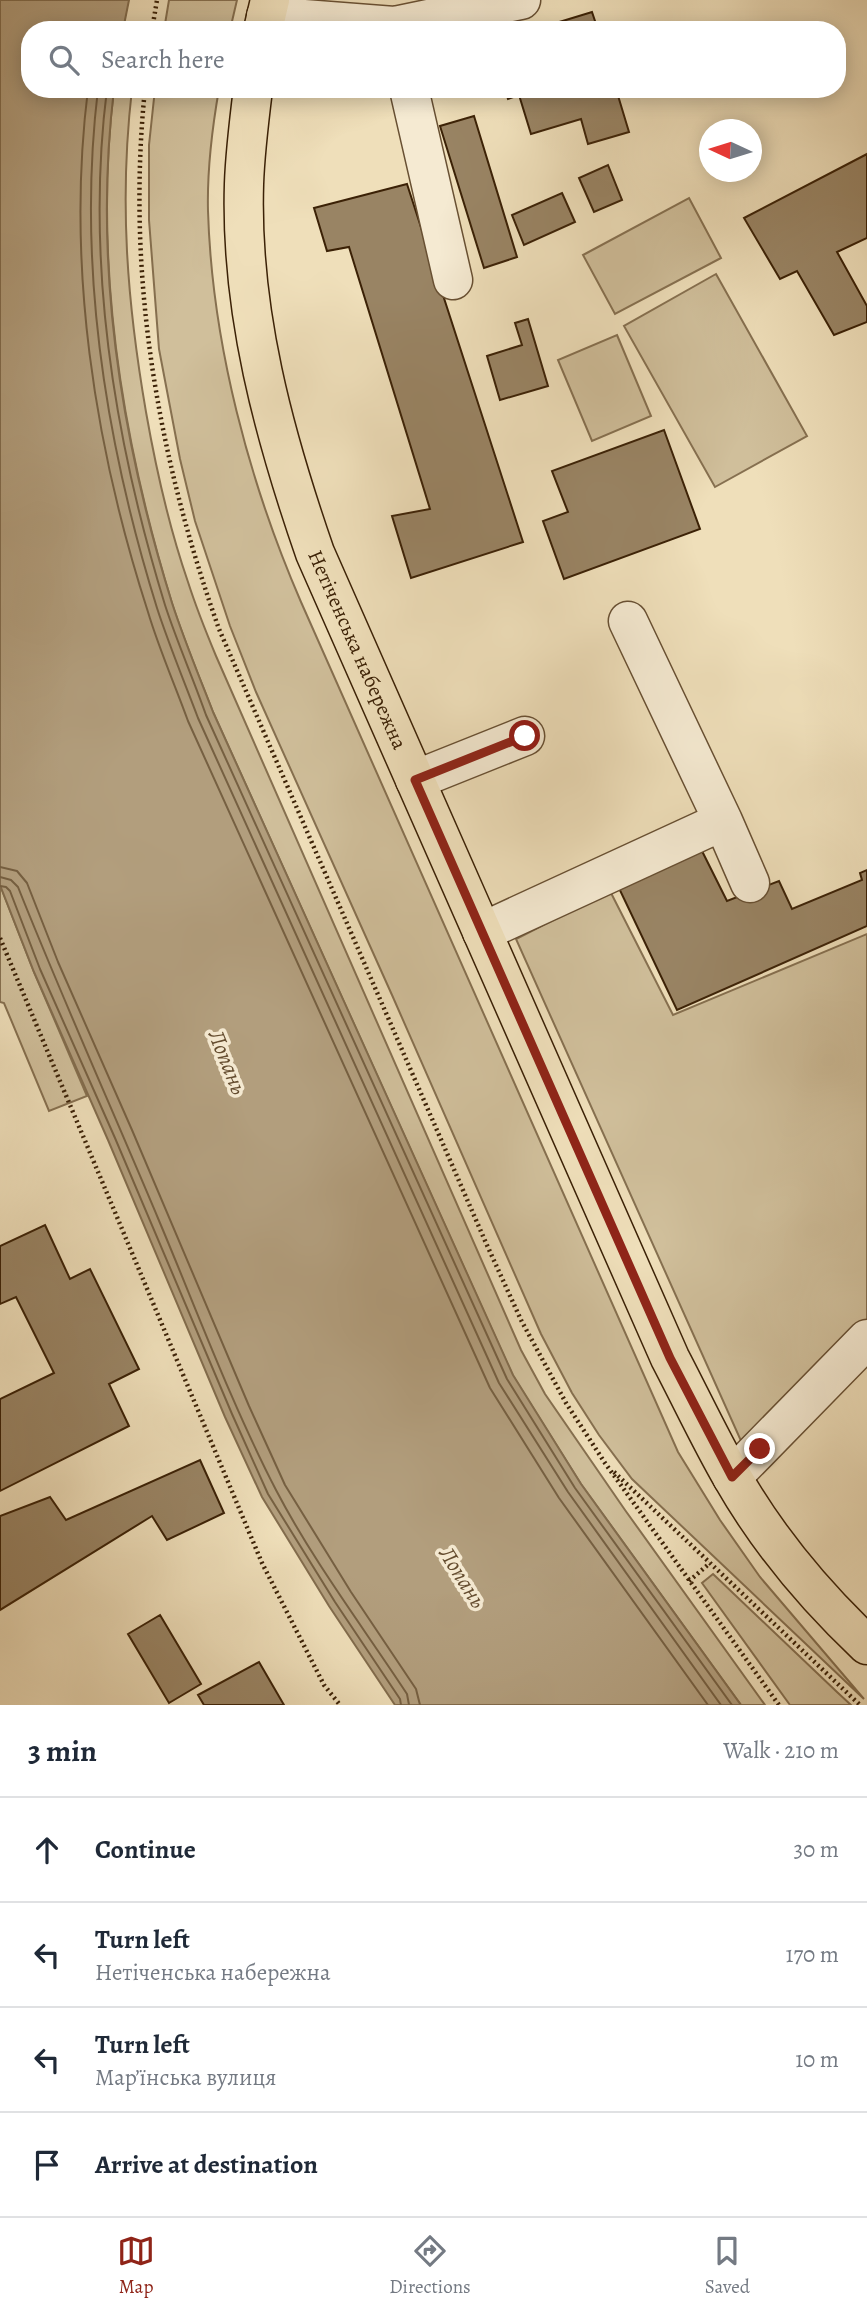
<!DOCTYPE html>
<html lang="en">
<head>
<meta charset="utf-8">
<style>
	body { margin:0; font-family:Alegreya,serif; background:#f6f6f7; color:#1f2937 }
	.compass { position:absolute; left:699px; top:119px; width:63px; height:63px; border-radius:50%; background:#fff; box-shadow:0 4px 18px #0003; rotate:274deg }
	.stop { position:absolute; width:21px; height:21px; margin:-16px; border:5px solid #8f2418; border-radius:50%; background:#fff }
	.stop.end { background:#8f2418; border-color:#fff; box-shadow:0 2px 7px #0008 }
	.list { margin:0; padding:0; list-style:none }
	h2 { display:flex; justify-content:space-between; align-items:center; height:91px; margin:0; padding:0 28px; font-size:30px }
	h2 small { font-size:23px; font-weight:400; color:#747a83 }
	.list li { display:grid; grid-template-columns:46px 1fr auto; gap:21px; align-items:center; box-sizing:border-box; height:105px; padding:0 28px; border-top:2px solid #e0e1e3 }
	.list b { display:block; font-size:26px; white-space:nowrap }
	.list p { margin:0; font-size:23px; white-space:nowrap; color:#747a83 }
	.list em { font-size:23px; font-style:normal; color:#747a83 }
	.icon { flex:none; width:38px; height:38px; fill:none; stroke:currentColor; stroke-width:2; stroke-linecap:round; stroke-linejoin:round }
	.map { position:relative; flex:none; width:867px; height:1705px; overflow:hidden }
	.search { position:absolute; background:#fff; box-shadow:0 4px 18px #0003; left:21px; right:21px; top:21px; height:77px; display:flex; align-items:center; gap:18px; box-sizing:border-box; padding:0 24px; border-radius:28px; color:#747a83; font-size:26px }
	.sheet { height:511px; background:#fff }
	nav { display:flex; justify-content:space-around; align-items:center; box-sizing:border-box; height:98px; border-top:2px solid #e0e1e3; background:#fff; font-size:19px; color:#747a83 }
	nav a { display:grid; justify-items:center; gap:4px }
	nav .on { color:#8f2418 }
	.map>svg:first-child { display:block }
</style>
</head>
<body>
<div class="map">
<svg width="867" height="1705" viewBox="0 0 867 1705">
	<rect width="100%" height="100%" fill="#efdfba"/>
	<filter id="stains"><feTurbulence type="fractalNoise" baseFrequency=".00286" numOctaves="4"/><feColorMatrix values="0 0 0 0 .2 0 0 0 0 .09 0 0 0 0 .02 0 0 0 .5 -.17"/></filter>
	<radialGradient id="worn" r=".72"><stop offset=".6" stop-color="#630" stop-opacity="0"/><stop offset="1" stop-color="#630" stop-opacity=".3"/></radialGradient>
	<path fill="#d0bf9b" stroke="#867050" stroke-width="2" d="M169 0H237L230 30H164Z
		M114 89H132C119 201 127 302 146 412 156 469 169 527 188 582 196 607 206 632 216 656L521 1350 545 1394 625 1510 765 1705H741L581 1484 513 1376 213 712C199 676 184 640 172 603 121 437 93 262 114 89Z
		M155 89H219C212 129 207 171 208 211 212 343 249 482 301 602L678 1452 720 1520 760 1577 864 1699 632 1479 599 1435 572 1393 541 1334 392 995 256 692 230 626 195 521 180 459 159 349 149 220V145Z
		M689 198 721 258 615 314 583 255Z
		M716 274 807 436 715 487 624 326Z
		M617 335 651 416 592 441 558 360Z
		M0 885 34 972 87 1096 49 1111 4 1003 0 1002Z
		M610 891 673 1015 867 934V1330L746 1452 516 939Z
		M713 1574 837 1692 851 1705H790L702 1583Z"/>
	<path fill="#b29e7d" stroke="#826c4d" stroke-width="2" d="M0 0H129L123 30H30V89H114C93 262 120 437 172 603 184 640 199 676 213 712L513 1375 581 1484 741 1705H395L329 1606 262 1497 225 1417 108 1140 34 972 0 885Z"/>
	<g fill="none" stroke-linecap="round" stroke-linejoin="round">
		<path stroke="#766042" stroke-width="2" d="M88 89C66 264 94 445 148 612 159 649 175 685 188 721L490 1388 559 1498 708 1705
			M98 89C77 263 105 441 157 608 169 645 184 681 198 718L499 1383 568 1492 721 1705
			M107 89C85 262 114 439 165 605 177 642 193 678 206 715L507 1379 575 1488 732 1705
			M0 867 17 871 27 883 58 962 132 1130 249 1406 285 1485 351 1592 416 1689 420 1705
			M0 877 11 880 18 887C63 1000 113 1111 160 1223 197 1311 232 1405 276 1490 313 1561 363 1627 407 1694L409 1705
			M0 886 6 887 10 891 40 969 115 1138 232 1414 268 1494 335 1602 400 1699 401 1705"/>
	</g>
	<path fill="#998464" stroke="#3b2106" stroke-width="2" d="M592 12 598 30H533Z
		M505 89H616L629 132 588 144 581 119 531 134 519 95 508 99Z
		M474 116 517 257 484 268 440 126Z
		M867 154V238L837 252 867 306V322L834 335 797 271 780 279 744 218Z
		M608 165 622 200 594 212 579 178Z
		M407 184 523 542 411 578 392 516 430 509 349 247 327 251 314 208Z
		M562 193 575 222 524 245 512 215Z
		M528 319 548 386 500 400 487 356 522 345 515 323Z
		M664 430 700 529 564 579 543 521 568 512 552 471Z
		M700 847 727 901 779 881 792 909 862 880 860 873 867 870V926L677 1010 617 884Z
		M45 1225 70 1279 90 1269 139 1369 109 1384 129 1426 0 1491V1399L54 1373 16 1297 0 1304V1246Z
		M200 1460 224 1513 167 1540 152 1516 0 1610V1516L50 1497 66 1520Z
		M160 1615 201 1684 169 1703 128 1634Z
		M259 1662 284 1705H204L198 1695Z"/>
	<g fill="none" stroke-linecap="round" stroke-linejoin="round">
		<g stroke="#685033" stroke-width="41">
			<path id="minor" d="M266 16 394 26 395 30
				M394 26 521 0
				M409 89 453 280
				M628 621 723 821 750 883
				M415 780 525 736
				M482 932 723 821
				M732 1477 867 1339"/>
		</g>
		<g stroke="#3b2106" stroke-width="41">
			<g id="major">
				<path d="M263 30 270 0"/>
				<path id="s1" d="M253 89C249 121 245 153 244 184 240 311 274 435 315 553L670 1358C691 1398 710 1439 732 1477 768 1540 815 1596 867 1645"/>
			</g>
		</g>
		<path stroke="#3b2106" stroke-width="4.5" stroke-dasharray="2 3.5" stroke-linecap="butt" d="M152 30 157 0
			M145 89C126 274 157 455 219 629L486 1243 521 1320 566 1403 605 1463 779 1705
			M0 938 262 1563 324 1685 340 1705
			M614 1472 860 1705
			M689 1581 710 1563"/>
		<use href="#minor" stroke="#f5ead2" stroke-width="38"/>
		<use href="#major" stroke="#efdfba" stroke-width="38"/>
	</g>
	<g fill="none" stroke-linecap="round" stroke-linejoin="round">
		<path stroke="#8f2418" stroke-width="9" d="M525 736 415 780 670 1358 732 1477 760 1449"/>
	</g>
	<g text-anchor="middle" stroke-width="7" stroke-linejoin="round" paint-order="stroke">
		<g font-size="21" fill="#3b2106" stroke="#f5ead2">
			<text dy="7" stroke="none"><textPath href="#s1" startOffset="579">Нетіченська набережна</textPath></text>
		</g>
		<g font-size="23" font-style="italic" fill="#654d30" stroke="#f5ead2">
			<text transform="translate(228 1062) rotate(68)" y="8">Лопань</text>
			<text transform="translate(463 1577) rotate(58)" y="8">Лопань</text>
		</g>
	</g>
	<rect width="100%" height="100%" filter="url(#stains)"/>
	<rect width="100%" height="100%" fill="url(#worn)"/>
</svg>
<svg class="compass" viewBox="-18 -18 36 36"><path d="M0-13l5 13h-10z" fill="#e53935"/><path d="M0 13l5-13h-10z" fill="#747a83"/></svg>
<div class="stop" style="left:525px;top:736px"></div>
<div class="stop end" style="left:760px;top:1449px"></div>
<div class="search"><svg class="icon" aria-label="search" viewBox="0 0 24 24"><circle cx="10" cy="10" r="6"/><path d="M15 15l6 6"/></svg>Search here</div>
</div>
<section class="sheet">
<h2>3 min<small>Walk · 210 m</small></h2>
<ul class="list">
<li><svg class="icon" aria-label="ahead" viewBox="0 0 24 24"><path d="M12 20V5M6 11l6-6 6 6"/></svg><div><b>Continue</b></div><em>30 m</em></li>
<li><svg class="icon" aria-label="left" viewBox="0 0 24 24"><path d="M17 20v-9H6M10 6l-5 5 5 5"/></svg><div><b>Turn left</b><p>Нетіченська набережна</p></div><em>170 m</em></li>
<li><svg class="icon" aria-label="left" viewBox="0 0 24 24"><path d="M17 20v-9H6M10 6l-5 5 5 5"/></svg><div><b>Turn left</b><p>Мар’їнська вулиця</p></div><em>10 m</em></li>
<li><svg class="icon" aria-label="arrive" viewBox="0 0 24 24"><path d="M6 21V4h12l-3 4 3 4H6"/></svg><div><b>Arrive at destination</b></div></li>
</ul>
</section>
<nav>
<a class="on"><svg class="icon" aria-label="map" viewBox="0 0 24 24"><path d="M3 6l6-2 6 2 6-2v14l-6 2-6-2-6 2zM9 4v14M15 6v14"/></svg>Map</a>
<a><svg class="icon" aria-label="directions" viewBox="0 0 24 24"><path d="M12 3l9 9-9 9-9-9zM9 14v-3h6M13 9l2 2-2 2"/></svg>Directions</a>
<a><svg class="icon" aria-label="saved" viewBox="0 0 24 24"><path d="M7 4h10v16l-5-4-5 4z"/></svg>Saved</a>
</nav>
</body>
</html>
